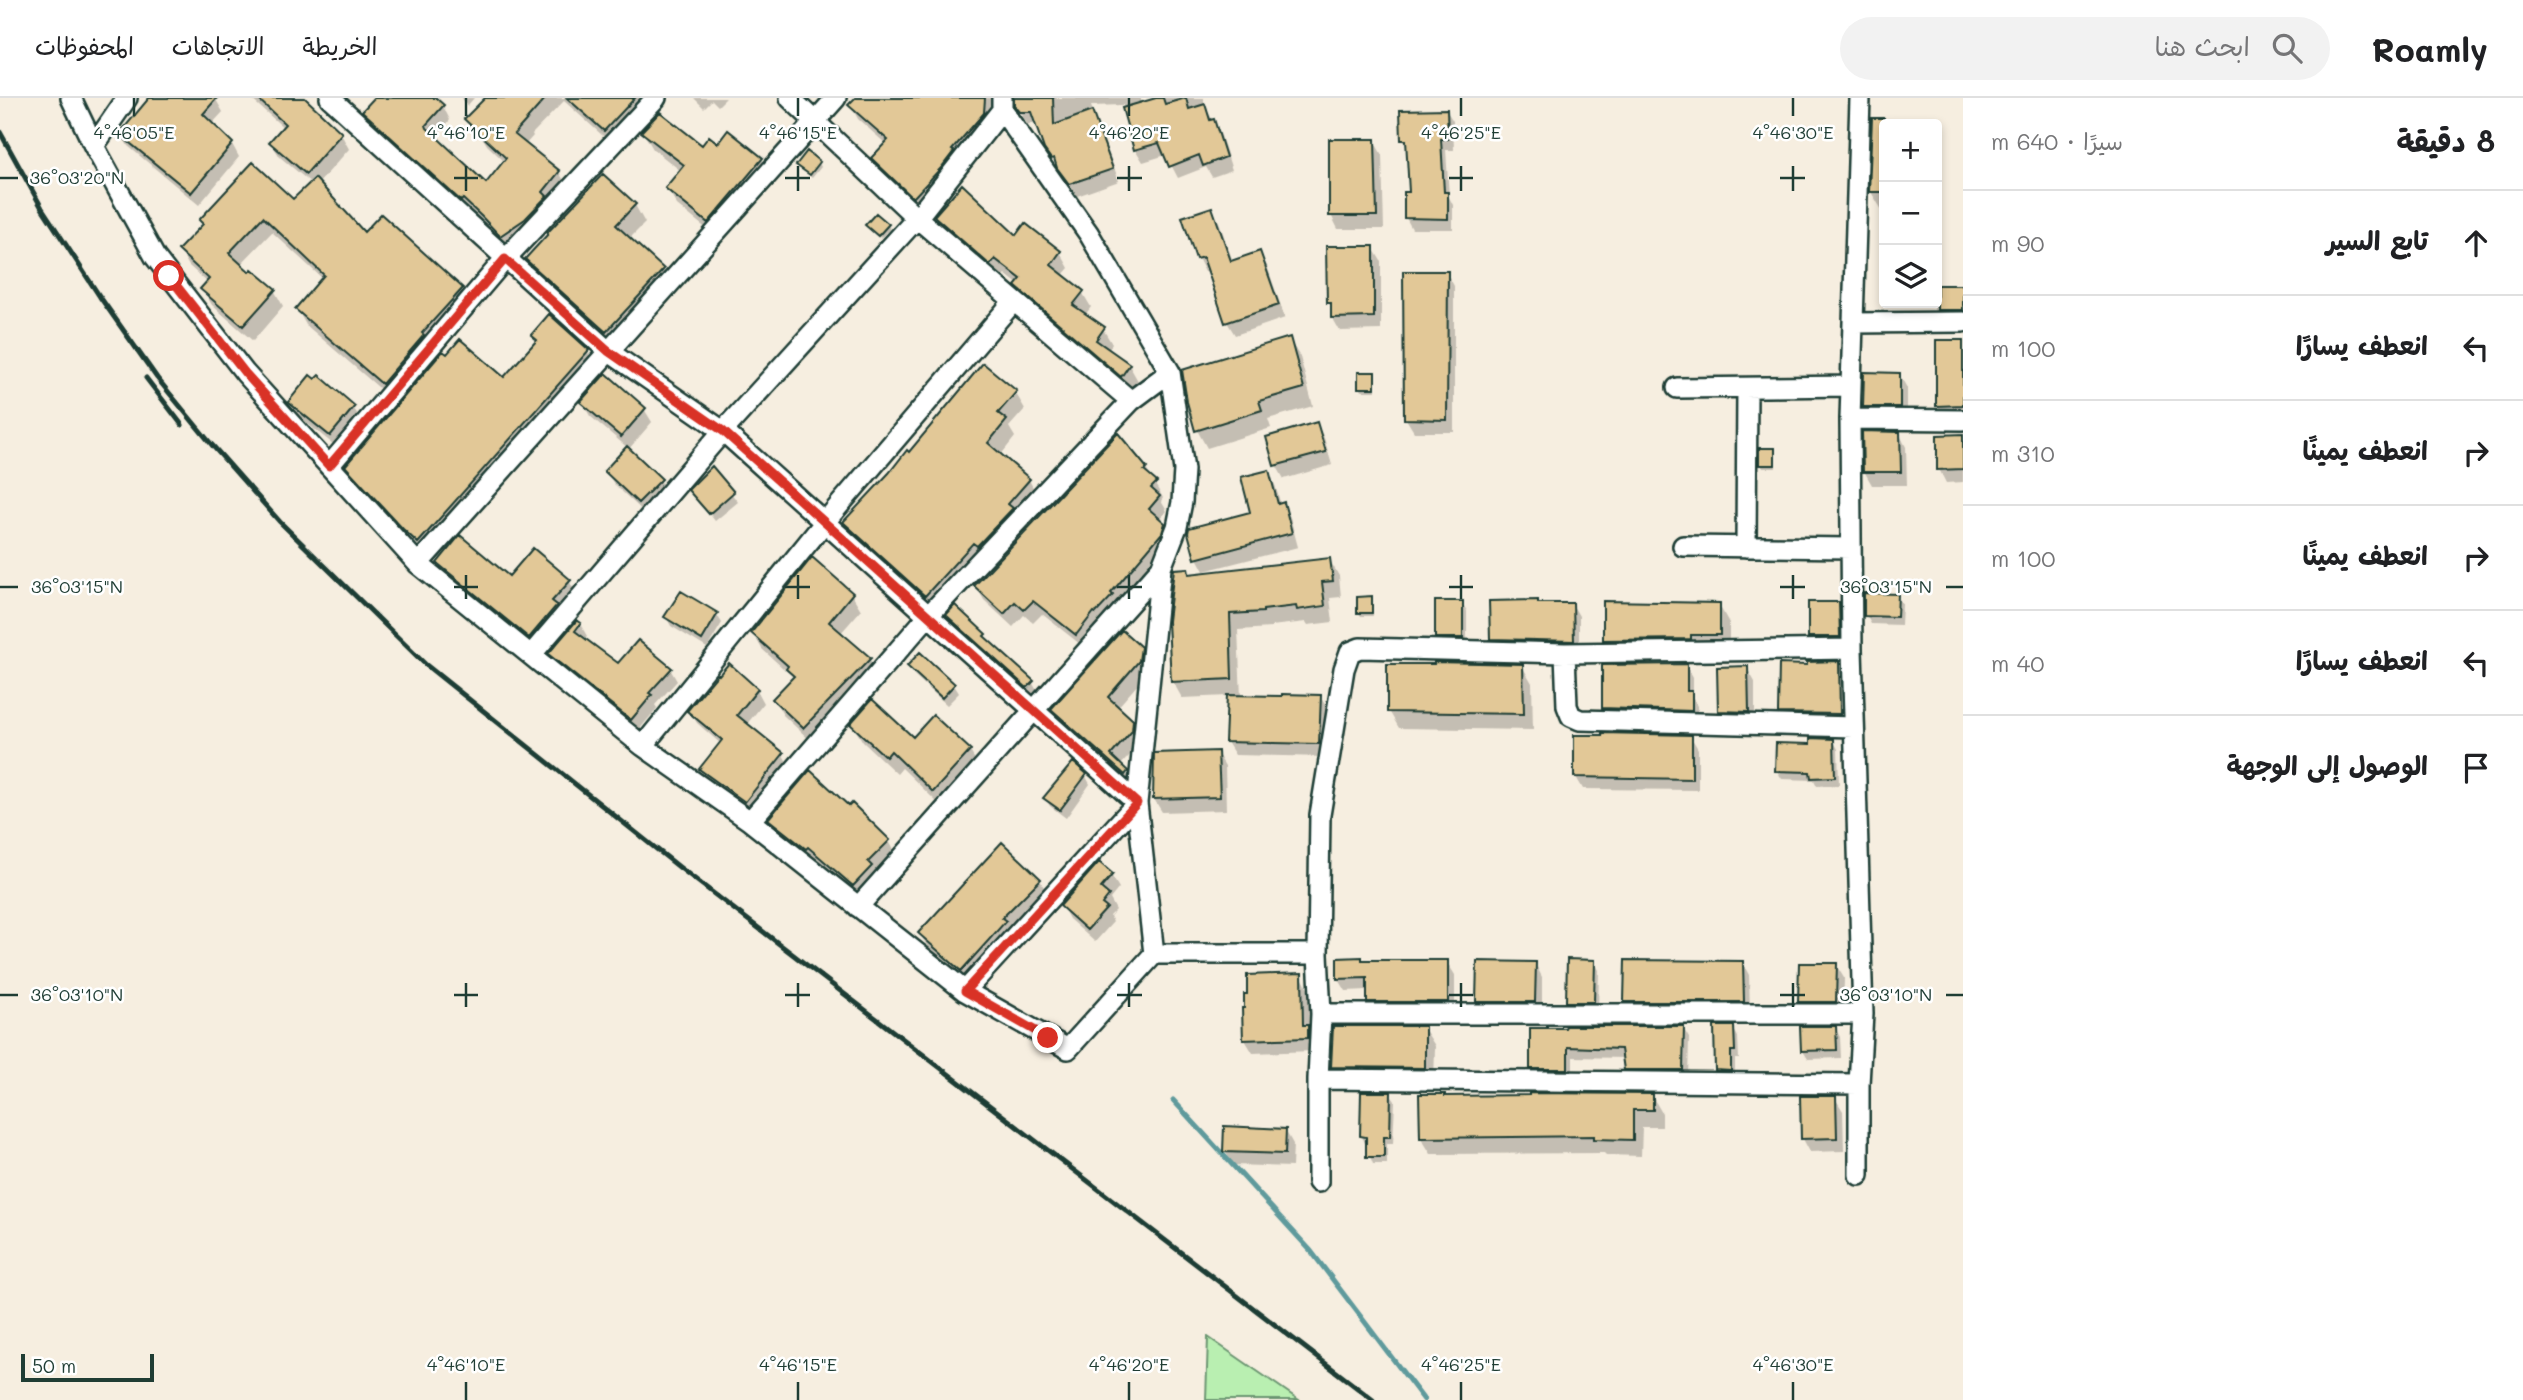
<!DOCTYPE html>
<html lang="ar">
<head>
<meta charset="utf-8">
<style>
	body { margin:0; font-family:Mali,"Playpen Sans Arabic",sans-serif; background:#f2f2f2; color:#202124; direction:rtl }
	.controls { position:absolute; right:21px; top:21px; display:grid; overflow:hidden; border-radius:7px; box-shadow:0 4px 10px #0003 }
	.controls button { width:63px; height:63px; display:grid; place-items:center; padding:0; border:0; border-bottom:2px solid #e0e0e0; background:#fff; color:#202124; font:35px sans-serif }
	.scale { position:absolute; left:21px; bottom:18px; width:133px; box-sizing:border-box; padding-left:7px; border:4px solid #1f3d34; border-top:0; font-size:19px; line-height:24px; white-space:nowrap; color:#1f3d34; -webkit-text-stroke:5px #fff; paint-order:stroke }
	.stop { position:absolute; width:21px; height:21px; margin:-16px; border:5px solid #d93025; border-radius:50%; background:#fff }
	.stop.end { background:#d93025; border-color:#fff; box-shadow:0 2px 7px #0008 }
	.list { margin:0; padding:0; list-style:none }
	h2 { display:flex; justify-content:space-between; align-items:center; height:91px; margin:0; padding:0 28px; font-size:30px }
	h2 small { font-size:23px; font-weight:400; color:#757577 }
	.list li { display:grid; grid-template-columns:46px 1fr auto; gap:21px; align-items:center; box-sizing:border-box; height:105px; padding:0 28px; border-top:2px solid #e0e0e0 }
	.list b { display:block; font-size:26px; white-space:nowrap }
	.list em { font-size:23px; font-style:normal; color:#757577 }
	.icon { flex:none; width:38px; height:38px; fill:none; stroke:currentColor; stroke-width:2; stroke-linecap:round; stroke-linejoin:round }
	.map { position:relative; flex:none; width:1963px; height:1302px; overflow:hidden; direction:ltr }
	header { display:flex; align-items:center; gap:42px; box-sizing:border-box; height:98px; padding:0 35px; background:#fff; border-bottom:2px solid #e0e0e0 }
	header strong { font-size:33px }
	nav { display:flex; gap:38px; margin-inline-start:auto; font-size:24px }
	.search { width:490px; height:63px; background:#f2f2f2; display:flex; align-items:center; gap:18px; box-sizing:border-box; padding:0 24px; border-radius:38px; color:#757577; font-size:26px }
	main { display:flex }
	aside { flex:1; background:#fff }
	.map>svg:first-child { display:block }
</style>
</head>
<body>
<header>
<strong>Roamly</strong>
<div class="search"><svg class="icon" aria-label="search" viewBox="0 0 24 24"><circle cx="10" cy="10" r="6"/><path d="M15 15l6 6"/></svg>ابحث هنا</div>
<nav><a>الخريطة</a><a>الاتجاهات</a><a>المحفوظات</a></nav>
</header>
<main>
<aside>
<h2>8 دقيقة<small>سيرًا · 640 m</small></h2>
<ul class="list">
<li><svg class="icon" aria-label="ahead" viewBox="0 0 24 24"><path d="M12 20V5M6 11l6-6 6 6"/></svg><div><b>تابع السير</b></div><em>90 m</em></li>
<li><svg class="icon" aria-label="left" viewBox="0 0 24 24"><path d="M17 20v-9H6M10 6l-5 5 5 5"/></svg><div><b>انعطف يسارًا</b></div><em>100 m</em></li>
<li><svg class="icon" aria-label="right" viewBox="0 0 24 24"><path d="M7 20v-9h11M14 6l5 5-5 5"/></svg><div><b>انعطف يمينًا</b></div><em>310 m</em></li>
<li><svg class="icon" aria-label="right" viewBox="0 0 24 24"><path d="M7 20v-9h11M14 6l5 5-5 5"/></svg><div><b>انعطف يمينًا</b></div><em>100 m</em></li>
<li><svg class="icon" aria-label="left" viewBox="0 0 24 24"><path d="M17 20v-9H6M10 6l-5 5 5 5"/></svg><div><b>انعطف يسارًا</b></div><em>40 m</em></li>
<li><svg class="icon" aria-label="arrive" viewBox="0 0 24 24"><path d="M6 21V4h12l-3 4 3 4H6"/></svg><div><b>الوصول إلى الوجهة</b></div></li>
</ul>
</aside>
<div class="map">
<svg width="1963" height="1302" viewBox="0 0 1963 1302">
	<rect width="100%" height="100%" fill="#f6eee0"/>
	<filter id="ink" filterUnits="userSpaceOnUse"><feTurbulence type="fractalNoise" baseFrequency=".0143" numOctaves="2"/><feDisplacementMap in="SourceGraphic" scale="14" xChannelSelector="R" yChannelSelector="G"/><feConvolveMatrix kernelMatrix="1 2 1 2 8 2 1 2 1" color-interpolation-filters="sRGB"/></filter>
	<g filter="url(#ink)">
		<path fill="#b9efb1" stroke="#6c9672" stroke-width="2" d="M1208 1239 1299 1302H1206Z"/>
		<path fill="#0003" d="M151 0H215L223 14 211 27 232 46 239 59 199 107 128 48 121 36Z
			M250 0H302L341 36 349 51 318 86 364 136 461 191 470 206 392 301 306 227 297 211 323 181 272 134 240 167 274 192 283 208 253 243 212 207 203 192 208 185 189 168 180 153 293 104 312 86 280 59 271 45 284 30Z
			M376 0H433L443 8 450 22 414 65 372 26 364 13Z
			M462 0H474L467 8Z
			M487 0H655L612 46 564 3 532 36 533 38 525 47 559 74 567 88 509 151 492 133 431 80 423 66 486 87 505 64 487 47 478 32Z
			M694 0H726L718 8 712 2 704 10Z
			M857 0H992L991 29 922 112 881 73 873 60 886 46 858 21 851 8Z
			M1016 0H1141V6L1163 0H1204V7L1220 35 1232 72 1212 79 1206 69 1178 80 1166 57 1143 64 1135 51 1123 7 1091 8 1119 83 1077 98 1046 50 1038 26H1027L1016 8Z
			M1446 12 1453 23 1454 52H1446L1449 99 1453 107V131H1412L1406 120 1411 96 1408 52 1403 42Z
			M1873 22H1927L1929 26H1884V112H1882L1871 94Z
			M643 34 702 49 718 47 762 61 772 78 718 140 677 107 667 90 681 73 653 51Z
			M1937 39 1938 40 1937 115Z
			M1374 43 1382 57 1384 131H1338L1331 117Z
			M819 65 821 69 812 80 798 67Z
			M635 107 645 125 629 141 663 172 673 190 617 251 537 179 527 161Z
			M1211 111 1219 124 1233 164 1259 155 1267 168 1285 220 1235 237 1227 224 1209 173 1205 174 1198 160Z
			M936 119 1016 139 1060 154 1069 170 1062 178 1082 194 1091 209 1085 217 1103 231 1112 246 1108 252 1129 267 1138 283 1131 293 1026 204 1018 188 1019 187 1005 176 1000 181 945 134Z
			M888 127 890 131 881 140 870 130Z
			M1328 150H1373L1381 163V232L1340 233 1332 219V212L1329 205Z
			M1447 175 1454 188V334H1414L1406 321Z
			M1937 188 1963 189V225H1942L1934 212V205H1937Z
			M533 237 587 253 597 270 429 461 358 385 348 368 504 282 537 244Z
			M1289 241 1300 259 1313 308 1268 321 1271 330 1207 350 1197 332Z
			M1963 244V319H1944L1937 307Z
			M1374 275 1376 293H1362L1360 289Z
			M1899 276 1907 290V322H1872L1864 308Z
			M1015 294 1025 311 1009 329 1015 339 1000 358 1029 382 1038 399 935 513 854 441 845 424 909 356Z
			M290 304 353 309 361 322 338 350 298 318Z
			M582 304 644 311 652 324 628 352 660 382 668 396 647 417 614 386 606 373 628 350 590 318Z
			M1317 326 1324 340 1332 367 1284 381 1276 367Z
			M1899 335 1906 349 1907 387H1872L1864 373Z
			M1963 338V384L1946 385 1939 371Z
			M1774 352 1776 370H1763L1761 367Z
			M712 371 738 404 715 423 691 392Z
			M1146 371 1163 400 1161 403 1167 413 1159 422 1172 441 1085 550 1042 516 1033 525 1024 517 1013 529 984 502 976 488Z
			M1268 374 1275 387 1281 407 1283 406 1290 419 1298 449 1204 473 1197 460 1253 415Z
			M1329 461 1339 478 1341 499 1330 500 1333 524 1308 527 1306 524 1271 528V530L1238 532 1241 599 1320 598 1328 612 1326 659 1235 657 1227 644 1228 598 1182 600 1173 584 1187 472 1191 478Z
			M812 462 852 497 861 512 840 536 870 562 879 577 813 645 783 617 774 601 794 580 762 551 753 535Z
			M439 466 509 480 569 483 580 501 540 557 449 484Z
			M681 495 717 517 722 525 707 550 671 528 666 519Z
			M1897 497 1902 506 1901 527 1871 526 1866 517Z
			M1371 500 1373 518H1361L1358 514Z
			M1462 505 1467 513V548H1441L1436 539Z
			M1572 506 1579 518V554L1498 552 1491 540 1539 507Z
			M1838 506 1843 515 1844 547H1815L1810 539Z
			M1719 507 1729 525V554L1615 560 1605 542Z
			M948 517 984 537 989 545 1032 584 1040 598 1036 602 956 530Z
			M580 526 587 538 584 541 619 567 670 571 677 583 655 607 657 610 638 633 557 568 550 556Z
			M1139 550 1147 563 1146 577 1117 610 1132 623 1140 636 1139 647 1120 668 1126 675 1133 689 1061 624 1053 612Z
			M1838 565 1846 579V629L1787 628 1780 614 1809 569Z
			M1686 567 1693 580V600L1698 608V625L1611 623 1604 610Z
			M1522 568 1532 585 1533 632 1399 630 1389 613Z
			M909 569 954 587 959 595 947 607 914 577Z
			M1747 570 1755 584V627L1728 626 1720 613Z
			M757 592 764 605 746 627 783 657 790 669 752 716 708 683 701 671 721 646 697 625 690 613Z
			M852 626 970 653 980 671 944 711 902 670 897 676 863 644Z
			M1691 639 1698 651V692L1583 691 1576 679Z
			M1833 642 1838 651 1839 687 1817 688 1814 682 1782 681 1777 673 1812 648Z
			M1217 655 1225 668 1226 712 1162 714 1154 701Z
			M1085 677 1090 686 1066 720 1050 708 1045 700Z
			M770 722 889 743 896 756 861 801 816 761 814 764 777 735Z
			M1111 777 1119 790 1110 801 1116 812 1110 818 1113 824 1095 844 1069 821 1062 808Z
			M1040 782 1047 795 969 886 928 849 920 836Z
			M1594 863 1599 872 1598 912H1573L1568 903Z
			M1363 864H1447L1455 877V916H1376L1368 903V892L1346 893 1338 880Z
			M1742 864 1749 877 1750 916H1633L1626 903Z
			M1535 865 1542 879V917H1486L1478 903Z
			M1836 867 1844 880 1843 917H1808L1800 903Z
			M1301 877 1308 891 1310 933 1315 942 1314 953 1253 955 1245 942 1244 912Z
			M1424 930 1435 948 1434 987 1343 986 1333 968Z
			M1683 930 1689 940 1688 982 1631 981 1625 971 1624 960 1573 959V981L1537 980 1531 970 1532 931Z
			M1733 930 1738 939 1739 961H1735V981H1721L1716 972Z
			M1835 930 1840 939 1841 960 1808 961 1803 953Z
			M1390 996 1395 1003 1393 1046H1387V1066H1373L1362 1038Z
			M1652 998 1662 1015V1029H1642L1641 1058 1606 1057 1604 1055 1431 1056 1421 1040 1446 1000Z
			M1835 1000 1843 1013 1844 1053 1810 1054 1803 1041Z
			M1285 1032 1293 1046 1292 1069 1233 1067 1225 1053Z"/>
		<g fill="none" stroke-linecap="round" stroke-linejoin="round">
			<path stroke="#5e9a9c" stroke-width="5" d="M1173 1002 1311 1153 1424 1302"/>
		</g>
		<path fill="#e2c897" stroke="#1f3d34" stroke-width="2" d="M149 0H217L203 16 233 45 191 95 119 36Z
			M257 0H305L342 35 306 76 269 44 285 26Z
			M374 0H436L444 7 426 27 427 30 486 85 506 60 464 21 485 0H546L514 36 560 73 543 94 547 98 525 121 500 138 482 119 463 101 461 103 362 13Z
			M567 0H635L604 33Z
			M855 0H985L984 15 952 52 954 53 941 70 913 100 871 60 888 42 848 7Z
			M1014 0H1053L1054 27 1092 13 1113 71 1069 86 1057 70 1054 60 1051 61 1044 51 1031 14H1019L1014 8Z
			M1156 0H1163L1165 6 1186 0 1189 11 1205 6 1210 22 1214 21 1226 59 1203 68 1199 57 1169 69 1159 45 1134 52 1122 10Z
			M1447 11 1448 41H1441L1444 94H1448V121L1404 120V94H1409L1406 42H1401L1400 12Z
			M660 14 702 47 709 38 718 45 728 32 763 60 708 125 665 90 684 67 641 34Z
			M1872 20H1884V94H1869Z
			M1329 41H1375L1377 118H1329Z
			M807 53 820 64 810 77 796 67Z
			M253 64 293 101 315 80 364 134 381 116 463 190 422 235 424 237 382 286 295 211 324 177 263 119 229 155 250 174 252 171 276 191 243 228 200 191 209 181 178 152 203 126 199 122Z
			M603 76 636 106 616 127 664 171 606 234 525 161 548 136 547 135Z
			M962 86 1016 137 1025 125 1061 153 1051 167 1084 193 1073 207 1105 229 1096 242 1130 266 1121 279 1015 188 1021 181 995 161 990 167 934 118Z
			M1212 109 1231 163 1260 153 1279 207 1225 225 1203 159 1196 161 1182 119Z
			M876 115 889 126 878 138 865 127Z
			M1326 148H1374V219L1331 220V205H1327Z
			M1403 173H1448L1447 322 1404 321Z
			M1937 187H1963V212H1937Z
			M549 216 589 252 418 445 403 431 345 368 443 253 447 256 460 241 504 279 537 242 531 237Z
			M1290 239 1304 290 1259 303 1262 312 1195 333 1187 304 1182 272Z
			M1936 242H1963V307L1936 308Z
			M983 265 1017 293 998 315 1007 322 988 345 1030 381 1008 406 1013 410 977 448 973 445 925 498 843 424 889 375 907 352 909 354Z
			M1358 274H1375V290H1358Z
			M1864 274 1900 275V309H1863Z
			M606 275 646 310 621 339 580 304Z
			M310 277 315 281 319 277 355 308 330 338 288 304Z
			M1317 324 1326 354 1274 368 1266 339Z
			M1862 333 1900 334 1901 374H1863Z
			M1118 335 1147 370 1144 373 1157 384 1151 390 1160 398 1149 411 1165 425 1162 435 1111 495 1113 497 1096 515 1094 514 1076 537 1033 503 1024 512 1015 504 1004 516 974 488Z
			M1963 336V371L1937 372V337Z
			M627 348 662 381 638 405 604 373Z
			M1759 350H1775V367H1759Z
			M712 368 734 394 709 416 688 392Z
			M1269 372 1278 406 1284 404 1292 435 1195 461 1188 435 1189 430 1250 414 1241 379Z
			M460 437 509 478 533 450 571 482 552 503 557 507 529 540 437 465Z
			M812 459 853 495 829 524 871 560 803 630 772 601 794 578 786 571 788 568 751 535Z
			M1330 460 1333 483 1322 484 1325 508 1297 512 1296 508 1263 512V514L1230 516 1232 581 1171 584 1168 523 1174 471 1188 470 1189 476Z
			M681 493 718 515 702 542 664 519Z
			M1864 495 1898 496 1897 519 1864 518Z
			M1372 498V515H1357V499Z
			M1538 502V505H1573L1574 543 1490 541 1489 503Z
			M1435 503H1463V540H1435Z
			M1603 503 1720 505V537H1691V541L1603 542Z
			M1808 504H1839L1840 539H1808Z
			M955 507 986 536 984 538 1034 583 1027 590 946 517Z
			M577 522 581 525 575 533 618 565 638 542 672 570 649 595 652 597 631 622 548 556Z
			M1122 532 1141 549 1139 563 1108 599 1133 622 1132 633 1111 657 1128 673 1125 677 1051 611Z
			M920 554 955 586 942 600 907 568Z
			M1839 563 1840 616 1778 615 1779 566 1807 567V564Z
			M1434 564 1523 566 1524 616 1387 614V566H1434Z
			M729 565 758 591 737 617 784 655 745 704 699 671 722 642 687 613 718 576 719 577Z
			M1687 566V593H1692V613L1602 610V567Z
			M1748 568 1749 614 1718 613 1717 569Z
			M1282 596 1321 597 1319 646 1225 644 1227 597 1282 598Z
			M872 601 913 639 933 617 971 652 933 694 891 653 886 659 850 626Z
			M1602 635 1692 637V681L1574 679V637H1602Z
			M1810 640 1834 641 1835 679 1811 680 1810 674 1775 673 1776 645 1810 646Z
			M1218 653 1220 699 1153 701 1154 655Z
			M1073 664 1087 676 1060 712 1043 700Z
			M810 672 849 708 852 705 890 742 868 764 872 768 853 788 808 749 806 751 768 721Z
			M1002 744 1041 781 1002 820 1006 823 961 873 918 835Z
			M1099 764 1113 776 1101 790 1109 797 1102 806 1107 810 1087 832 1060 808Z
			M1362 859V862H1448V904H1367V880L1337 881V860Z
			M1567 861 1595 862 1594 904H1566Z
			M1625 862 1743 863 1744 904H1624Z
			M1477 863 1536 864 1535 904H1476Z
			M1799 865H1837L1836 904H1798Z
			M1302 875 1303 927H1308V940L1243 942 1242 910H1244V896H1247V877Z
			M1333 928H1425V970L1331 969Z
			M1566 928H1684L1683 972H1624L1621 951 1568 949V971H1530V930H1565Z
			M1714 928H1734L1735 953H1731V973L1715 972Z
			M1800 928H1836L1837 952 1801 953Z
			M1361 994H1391L1390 1039H1384V1059H1366V1039L1360 1038Z
			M1529 995 1653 996V1012H1633V1042L1594 1041V1038L1420 1040 1419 996H1445V998L1529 997Z
			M1800 998H1836L1837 1040 1801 1041Z
			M1224 1028 1286 1031 1285 1056 1223 1054Z"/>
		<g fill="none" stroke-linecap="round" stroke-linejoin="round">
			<g stroke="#1f3d34" stroke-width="24">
				<path id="street" d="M71 0 94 48 155 159 245 275 418 466 643 648 750 723 965 893 1068 951 1154 856 1137 705 1161 470 1177 429 1182 404 1184 372 1170 274 1089 136 1002 12V0
					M330 0 608 253 723 333 1137 705 965 893
					M790 0 917 120 1131 303
					M94 48 127 0
					M1853 225 1963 224
					M1677 290 1851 288
					M1850 321 1963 322
					M329 368 505 161 656 0
					M1683 448 1851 450
					M1746 449 1747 290
					M418 466 836 0
					M1565 555 1567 608 1571 618 1580 622 1854 629
					M531 557 723 333 917 120 1002 12
					M643 648 824 425 1013 204
					M750 723 928 518 1131 303 1170 274
					M858 809 1161 470
					M1154 856H1318
					M1321 916H1863
					M1318 981 1859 986
					M1859 1077V986L1863 916 1852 551 1850 321 1860 0
					M1318 1084V981L1321 916 1318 856 1320 717 1344 571 1350 554 1360 550 1565 555 1852 551"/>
			</g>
			<use href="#street" stroke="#fff" stroke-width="19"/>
			<path stroke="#1f3d34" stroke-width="5" d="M0 34 42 110 100 199 157 280 212 347 280 424 426 567 679 769 1373 1302
				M146 280 182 327"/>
		</g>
	</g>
	<g fill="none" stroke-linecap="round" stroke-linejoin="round" filter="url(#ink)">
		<path stroke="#d93025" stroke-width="9" d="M169 178 245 275 329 368 505 161 608 253 723 333 1137 705 965 893 1048 940"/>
	</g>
	<path fill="none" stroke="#1f3d34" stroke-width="2.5" d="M134 0V18M466 0V18M798 0V18M1129 0V18M1461 0V18M1793 0V18M466 68V93M798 68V93M1129 68V93M1461 68V93M1793 68V93M0 80H18M454 80H478M785 80H810M1117 80H1142M1449 80H1473M1780 80H1805M466 477V501M798 477V501M1129 477V501M1461 477V501M1793 477V501M0 489H18M454 489H478M785 489H810M1117 489H1142M1449 489H1473M1780 489H1805M1946 489H1963M466 885V909M798 885V909M1129 885V909M1461 885V909M1793 885V909M0 897H18M454 897H478M785 897H810M1117 897H1142M1449 897H1473M1780 897H1805M1946 897H1963M466 1284V1302M798 1284V1302M1129 1284V1302M1461 1284V1302M1793 1284V1302"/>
	<g font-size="18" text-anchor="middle" fill="#1f3d34" stroke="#fff" stroke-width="5" stroke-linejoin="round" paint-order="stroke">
		<text x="134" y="41">4°46'05"E</text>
		<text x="466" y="41">4°46'10"E</text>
		<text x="798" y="41">4°46'15"E</text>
		<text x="1129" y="41">4°46'20"E</text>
		<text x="1461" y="41">4°46'25"E</text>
		<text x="1793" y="41">4°46'30"E</text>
		<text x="77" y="86">36°03'20"N</text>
		<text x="77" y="495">36°03'15"N</text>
		<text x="1886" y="495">36°03'15"N</text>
		<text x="77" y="903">36°03'10"N</text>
		<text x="1886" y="903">36°03'10"N</text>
		<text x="466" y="1273">4°46'10"E</text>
		<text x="798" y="1273">4°46'15"E</text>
		<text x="1129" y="1273">4°46'20"E</text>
		<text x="1461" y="1273">4°46'25"E</text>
		<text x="1793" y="1273">4°46'30"E</text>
	</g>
</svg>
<div class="controls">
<button>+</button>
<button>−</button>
<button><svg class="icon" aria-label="layers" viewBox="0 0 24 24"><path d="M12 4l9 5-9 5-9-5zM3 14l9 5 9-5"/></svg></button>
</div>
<div class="scale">50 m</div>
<div class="stop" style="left:169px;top:178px"></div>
<div class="stop end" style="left:1048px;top:940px"></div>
</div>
</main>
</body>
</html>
